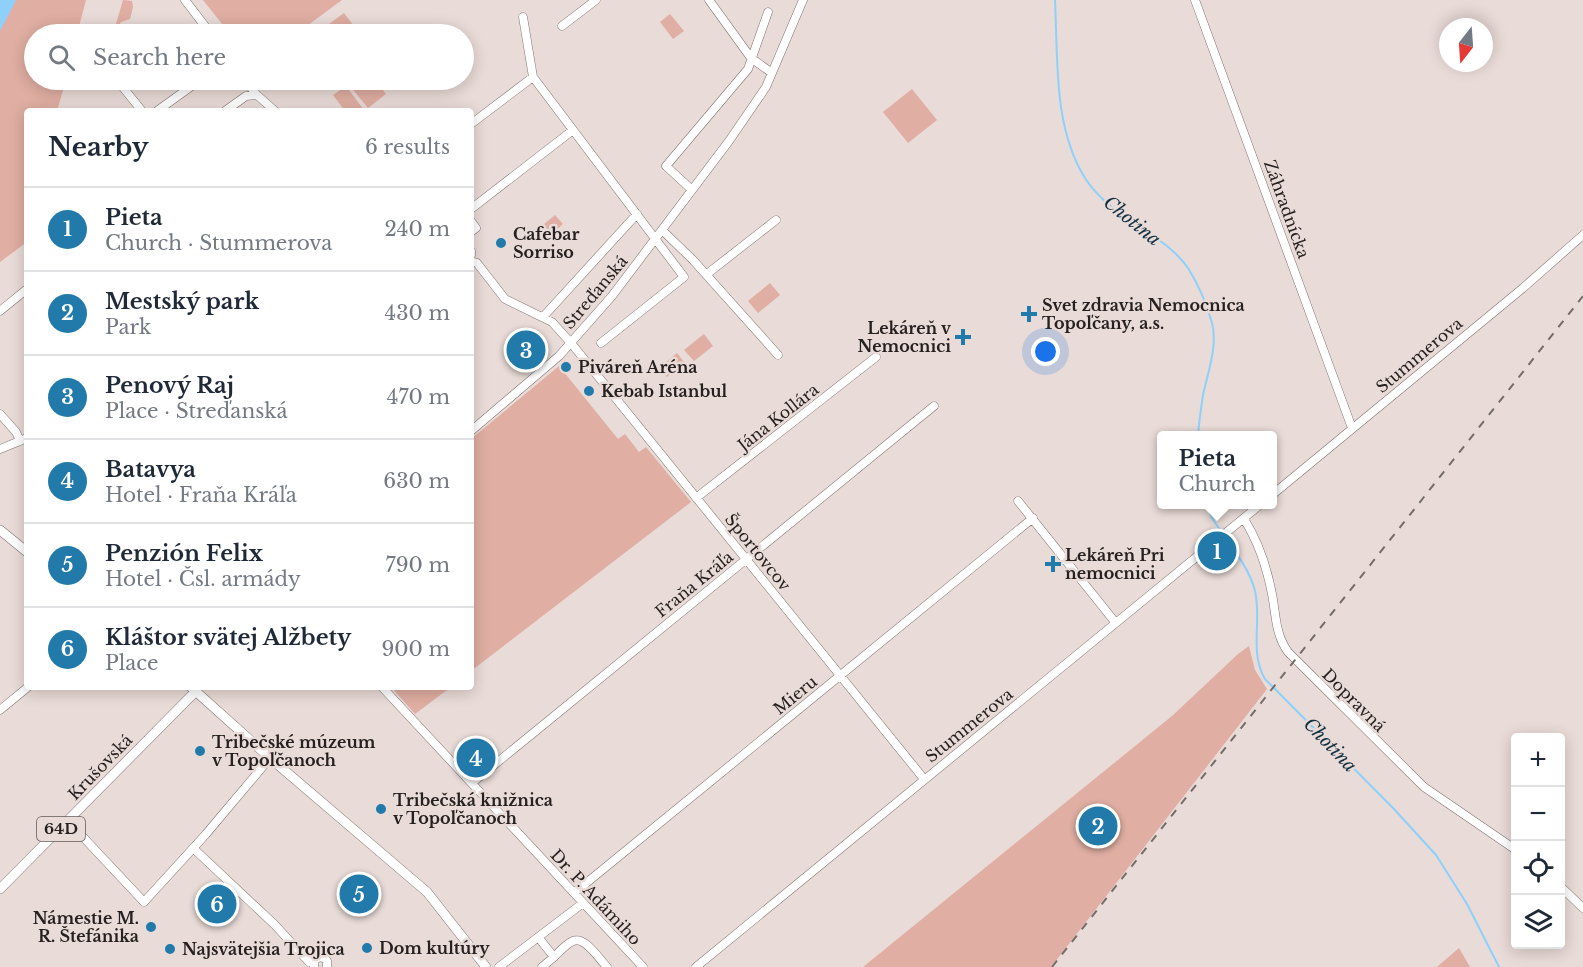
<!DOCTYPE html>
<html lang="en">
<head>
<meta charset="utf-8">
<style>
	body { margin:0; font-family:"Libre Baskerville",serif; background:#f2f2f3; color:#1f2937 }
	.controls { position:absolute; right:18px; bottom:18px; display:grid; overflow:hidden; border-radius:6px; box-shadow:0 3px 15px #0003 }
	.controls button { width:54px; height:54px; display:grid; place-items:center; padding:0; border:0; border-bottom:2px solid #e0e1e3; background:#fff; color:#1f2937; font:30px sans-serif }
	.compass { position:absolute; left:1439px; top:18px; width:54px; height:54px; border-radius:50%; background:#fff; box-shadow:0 3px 15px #0003; rotate:197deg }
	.you { position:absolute; left:1046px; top:352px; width:21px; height:21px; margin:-15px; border:4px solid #fff; border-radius:50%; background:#1a73e8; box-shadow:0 0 0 9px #1a73e833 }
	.badge { display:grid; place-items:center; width:39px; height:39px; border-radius:50%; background:#217aa9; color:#fff; font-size:20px; font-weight:700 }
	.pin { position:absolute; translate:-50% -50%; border:3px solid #fff; box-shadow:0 2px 6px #0006 }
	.popup { position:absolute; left:1157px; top:431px; width:120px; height:78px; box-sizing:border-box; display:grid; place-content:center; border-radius:6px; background:#fff; filter:drop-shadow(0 2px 4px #0005); font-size:20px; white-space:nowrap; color:#747a83 }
	.popup b { font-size:22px; color:#1f2937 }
	.popup::after { content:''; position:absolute; left:50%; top:100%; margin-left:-12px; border:12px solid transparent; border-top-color:#fff }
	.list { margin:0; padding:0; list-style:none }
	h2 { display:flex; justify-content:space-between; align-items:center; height:78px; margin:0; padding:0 24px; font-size:26px }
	h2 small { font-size:20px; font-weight:400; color:#747a83 }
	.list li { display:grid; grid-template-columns:39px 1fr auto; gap:18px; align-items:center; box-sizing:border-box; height:84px; padding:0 24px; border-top:2px solid #e0e1e3 }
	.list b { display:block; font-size:22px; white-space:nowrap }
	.list p { margin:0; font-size:20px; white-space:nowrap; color:#747a83 }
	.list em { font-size:20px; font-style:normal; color:#747a83 }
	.icon { flex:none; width:33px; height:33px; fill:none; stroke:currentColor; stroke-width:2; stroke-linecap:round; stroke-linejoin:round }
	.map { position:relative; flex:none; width:1583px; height:967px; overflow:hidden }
	.search { position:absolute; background:#fff; box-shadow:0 3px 15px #0003; left:24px; top:24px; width:450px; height:66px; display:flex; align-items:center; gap:15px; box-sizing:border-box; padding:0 21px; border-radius:33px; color:#747a83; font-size:22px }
	.panel { position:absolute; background:#fff; box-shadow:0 3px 15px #0003; left:24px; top:108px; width:450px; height:582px; border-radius:6px }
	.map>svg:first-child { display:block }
</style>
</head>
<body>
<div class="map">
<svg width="1583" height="967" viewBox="0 0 1583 967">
	<rect width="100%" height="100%" fill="#e9dbd7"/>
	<path fill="#e0aea2" d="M0 0H86L77 34H34V80H66L57 111H27V242L0 262Z
		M123 0 132 1 133 7 130 19 121 22 119 25 125 34H113Z
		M203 0H342L296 34H230Z
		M344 13 360 34H315Z
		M670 14 684 31 673 39 660 22Z
		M345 80H375L386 94 368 108Z
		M346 86 364 110 363 111H345L333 95Z
		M912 89 937 120 908 143 883 112Z
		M555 215 563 224 545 240 537 230Z
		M770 283 780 295 758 313 748 301Z
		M704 334 713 346 694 361 684 350Z
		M677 353 684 362 667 377 659 368Z
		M559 366 618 439 625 434 639 452 646 447 691 502 471 671V439Z
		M1249 646 1255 670 1267 689 1051 967H863L1172 716 1238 654Z
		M391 687H451L415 714Z
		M1459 948 1470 967H1437Z"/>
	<path fill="#8dd1fb" d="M0 0H16L0 31Z"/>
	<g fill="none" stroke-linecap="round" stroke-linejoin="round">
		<path stroke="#8dd1fb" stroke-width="2" d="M1055 0C1058 58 1053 127 1085 178 1111 219 1163 232 1188 268 1198 284 1207 305 1212 323 1218 345 1208 372 1203 395 1201 408 1199 422 1198 436
			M1206 504 1212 518 1222 533
			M1225 538C1237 554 1250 571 1255 591 1262 621 1249 652 1265 679L1394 809 1436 855 1467 904 1499 967"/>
		<g stroke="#7e726f" stroke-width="9">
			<path id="minor" d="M185 0 211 34
				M709 0 751 58 772 73
				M1195 0 1352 428
				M523 17 533 77
				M562 26 596 0
				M117 80 142 111
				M245 80 257 95
				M157 111 200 80
				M225 111 246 96 257 95 275 111
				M471 124 533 77 684 277 601 343
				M692 190 666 166 748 69 768 12
				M471 209 573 130
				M471 221 476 228 471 232
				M662 230 693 260 778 355
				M471 251V255
				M471 261 477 263 505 299 552 322 571 343 924 779
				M707 274 776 220
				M0 311 27 289
				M543 317 637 214
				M0 414 16 432 20 441
				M471 431 559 356 612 296 729 141 766 87 803 0
				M0 449 27 438
				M1272 495 1523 288 1583 235
				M696 498 876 357
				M1018 501 1115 622
				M1244 519C1258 541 1267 568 1272 594 1276 614 1275 634 1288 652L1424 787 1516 850
				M382 687 643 967
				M0 710 28 687
				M472 783 934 406
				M68 821 144 902 206 834 270 758
				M193 848 275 925 309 962
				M1560 886 1583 908
				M574 893 1033 518
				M538 937 554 957 542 967
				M554 957C559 952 566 944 573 941 585 936 599 959 607 967
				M314 967 315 960 319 957 324 958 327 961V967
				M499 967 583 903
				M696 967 1261 504"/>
		</g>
		<g stroke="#7e726f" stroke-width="10">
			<path id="major" d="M0 530 27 552
				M191 687 270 758 427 892 486 967
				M0 889 196 691"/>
		</g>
		<use href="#minor" stroke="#fff" stroke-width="8"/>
		<use href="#major" stroke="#fff" stroke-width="9"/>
		<path stroke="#746c69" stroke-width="2" stroke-dasharray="8 8" stroke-linecap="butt" d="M1052 967 1583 296"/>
	</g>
	<g fill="#217aa9" stroke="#e9dbd7" stroke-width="2">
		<circle cx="501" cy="243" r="6"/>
		<path d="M1026 305h6v6h6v6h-6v6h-6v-6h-6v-6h6z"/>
		<path d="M960 328h6v6h6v6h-6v6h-6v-6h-6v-6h6z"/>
		<circle cx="566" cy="367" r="6"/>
		<circle cx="589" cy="391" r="6"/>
		<path d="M1050 555h6v6h6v6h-6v6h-6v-6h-6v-6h6z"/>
		<circle cx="200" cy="751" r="6"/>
		<circle cx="381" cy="809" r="6"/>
		<circle cx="151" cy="927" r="6"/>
		<circle cx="367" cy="948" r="6"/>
		<circle cx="170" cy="949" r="6"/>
	</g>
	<g text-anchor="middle" stroke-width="5" stroke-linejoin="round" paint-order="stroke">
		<rect fill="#e9dbd7" stroke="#605957" stroke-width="1.5" x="37" y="817" width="48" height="24" rx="4.5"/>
		<g font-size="15" font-weight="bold" fill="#262120">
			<text x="61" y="834">64D</text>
		</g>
		<g font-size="16" fill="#262120" stroke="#e9dbd7">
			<text transform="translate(1287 209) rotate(70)" y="6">Záhradnícka</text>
			<text transform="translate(595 292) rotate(-50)" y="6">Streďanská</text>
			<text transform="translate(1419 355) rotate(-40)" y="6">Stummerova</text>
			<text transform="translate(778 417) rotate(-38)" y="6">Jána Kollára</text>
			<text transform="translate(758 552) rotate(51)" y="6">Športovcov</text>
			<text transform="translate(694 584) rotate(-39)" y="6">Fraňa Kráľa</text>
			<text transform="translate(795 695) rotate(-39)" y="6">Mieru</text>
			<text transform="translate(1354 700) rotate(45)" y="6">Dopravná</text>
			<text transform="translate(969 725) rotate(-39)" y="6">Stummerova</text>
			<text transform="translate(100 767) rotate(-46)" y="6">Krušovská</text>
			<text transform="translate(596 897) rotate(47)" y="6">Dr. P. Adámiho</text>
		</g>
		<g font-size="16" font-weight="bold" fill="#262120" stroke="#e9dbd7" text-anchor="start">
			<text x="513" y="240">Cafebar<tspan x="513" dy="18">Sorriso</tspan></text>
			<text x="1042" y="311">Svet zdravia Nemocnica<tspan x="1042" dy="18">Topoľčany, a.s.</tspan></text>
			<text x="951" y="334" text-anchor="end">Lekáreň v<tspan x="951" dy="18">Nemocnici</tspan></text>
			<text x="578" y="373">Piváreň Aréna</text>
			<text x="601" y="397">Kebab Istanbul</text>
			<text x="1065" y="561">Lekáreň Pri<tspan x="1065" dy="18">nemocnici</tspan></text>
			<text x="212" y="748">Tribečské múzeum<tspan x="212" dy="18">v Topoľčanoch</tspan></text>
			<text x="393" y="806">Tribečská knižnica<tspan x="393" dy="18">v Topoľčanoch</tspan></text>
			<text x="139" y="924" text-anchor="end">Námestie M.<tspan x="139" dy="18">R. Štefánika</tspan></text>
			<text x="379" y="954">Dom kultúry</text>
			<text x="182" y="955">Najsvätejšia Trojica</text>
		</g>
		<g font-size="18" font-style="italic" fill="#113042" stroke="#e9dbd7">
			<text transform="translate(1132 221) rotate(39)" y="6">Chotina</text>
			<text transform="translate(1330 745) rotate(46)" y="6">Chotina</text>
		</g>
	</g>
</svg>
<div class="controls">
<button>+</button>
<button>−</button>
<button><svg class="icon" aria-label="locate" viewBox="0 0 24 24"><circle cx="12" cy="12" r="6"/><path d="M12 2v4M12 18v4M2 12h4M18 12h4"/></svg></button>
<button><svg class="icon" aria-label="layers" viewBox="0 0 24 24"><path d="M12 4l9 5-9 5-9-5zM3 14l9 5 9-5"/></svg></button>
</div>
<svg class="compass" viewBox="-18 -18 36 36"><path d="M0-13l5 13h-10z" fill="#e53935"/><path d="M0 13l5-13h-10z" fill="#747a83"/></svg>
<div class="you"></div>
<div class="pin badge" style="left:1217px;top:551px">1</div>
<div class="popup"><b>Pieta</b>Church</div>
<div class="pin badge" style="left:1098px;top:826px">2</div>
<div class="pin badge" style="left:526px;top:350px">3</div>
<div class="pin badge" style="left:476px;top:758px">4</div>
<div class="pin badge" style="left:359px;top:894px">5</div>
<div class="pin badge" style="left:217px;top:904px">6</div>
<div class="search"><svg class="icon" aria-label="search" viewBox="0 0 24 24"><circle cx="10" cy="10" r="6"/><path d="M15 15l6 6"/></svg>Search here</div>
<section class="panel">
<h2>Nearby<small>6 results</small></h2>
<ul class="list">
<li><span class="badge">1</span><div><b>Pieta</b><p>Church · Stummerova</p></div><em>240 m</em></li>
<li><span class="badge">2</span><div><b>Mestský park</b><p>Park</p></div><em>430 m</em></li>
<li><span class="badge">3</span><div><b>Penový Raj</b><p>Place · Streďanská</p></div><em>470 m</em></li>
<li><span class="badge">4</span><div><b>Batavya</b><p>Hotel · Fraňa Kráľa</p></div><em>630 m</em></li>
<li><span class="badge">5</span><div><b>Penzión Felix</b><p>Hotel · Čsl. armády</p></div><em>790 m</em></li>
<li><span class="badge">6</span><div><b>Kláštor svätej Alžbety</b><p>Place</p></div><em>900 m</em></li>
</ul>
</section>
</div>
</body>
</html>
